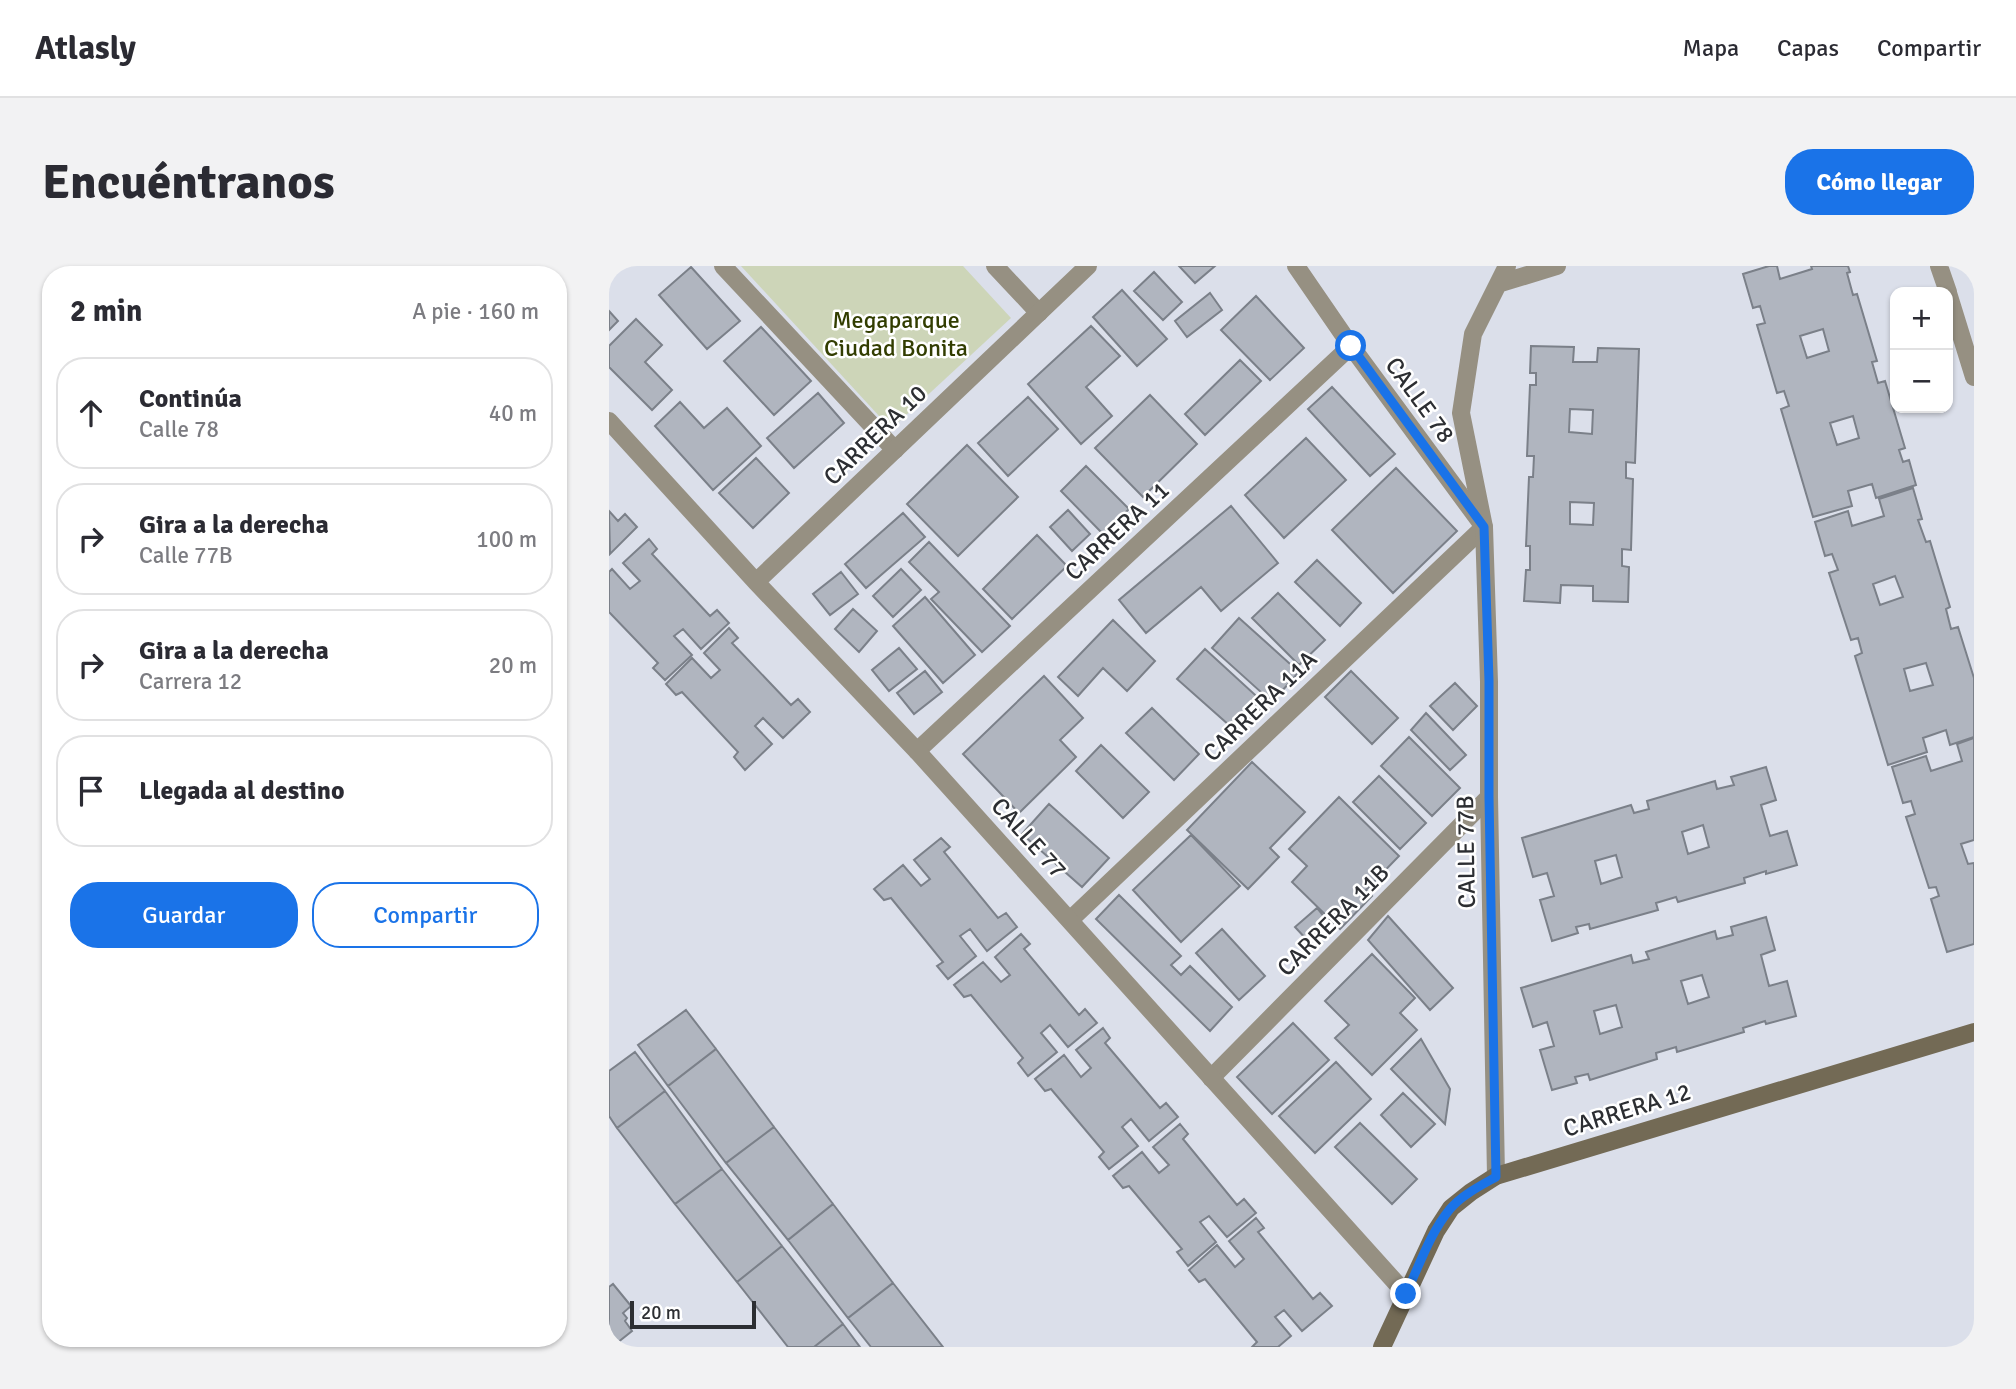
<!DOCTYPE html>
<html lang="es">
<head>
<meta charset="utf-8">
<style>
	body { margin:0; font-family:Signika,sans-serif; background:#f2f2f3; color:#2b2b33 }
	.controls { position:absolute; right:21px; top:21px; display:grid; overflow:hidden; border-radius:14px; box-shadow:0 2px 5px #0004 }
	.controls button { width:63px; height:63px; display:grid; place-items:center; padding:0; border:0; border-bottom:2px solid #e1e1e2; background:#fff; color:#2b2b33; font:35px sans-serif }
	.scale { position:absolute; left:21px; bottom:18px; width:126px; box-sizing:border-box; padding-left:7px; border:4px solid #2c2e32; border-top:0; font-size:19px; line-height:24px; white-space:nowrap; color:#2c2e32; -webkit-text-stroke:5px #fff; paint-order:stroke }
	.stop { position:absolute; width:21px; height:21px; margin:-16px; border:5px solid #1a73e8; border-radius:50%; background:#fff }
	.stop.end { background:#1a73e8; border-color:#fff; box-shadow:0 2px 7px #0008 }
	.list { margin:0; padding:0; list-style:none }
	h2 { display:flex; justify-content:space-between; align-items:center; height:91px; margin:0; padding:0 28px; font-size:30px }
	h2 small { font-size:23px; font-weight:400; color:#7c7c81 }
	.list li { display:grid; grid-template-columns:46px 1fr auto; gap:21px; align-items:center; box-sizing:border-box; height:112px; margin:0 14px 14px; padding:0 14px; border:2px solid #e1e1e2; border-radius:28px }
	.list b { display:block; font-size:26px; white-space:nowrap }
	.list p { margin:0; font-size:23px; white-space:nowrap; color:#7c7c81 }
	.list em { font-size:23px; font-style:normal; color:#7c7c81 }
	.actions { display:flex; gap:14px; padding:21px 28px }
	.actions a { flex:1; padding:16px 0; border:2px solid #1a73e8; border-radius:28px; text-align:center; font-size:24px; color:#1a73e8 }
	.actions .main { background:#1a73e8; color:#fff }
	.icon { flex:none; width:38px; height:38px; fill:none; stroke:currentColor; stroke-width:2; stroke-linecap:round; stroke-linejoin:round }
	.map { position:relative; flex:none; width:1365px; height:1081px; overflow:hidden; border-radius:28px }
	header { display:flex; align-items:center; gap:42px; box-sizing:border-box; height:98px; padding:0 35px; background:#fff; border-bottom:2px solid #e1e1e2 }
	header strong { font-size:33px }
	nav { display:flex; gap:38px; margin-inline-start:auto; font-size:24px }
	.intro { display:flex; align-items:center; justify-content:space-between; box-sizing:border-box; height:168px; padding:0 42px }
	h1 { margin:0; font-size:49px }
	.button { padding:18px 32px; border-radius:28px; background:#1a73e8; color:#fff; font-size:24px; font-weight:700 }
	main { display:flex; gap:42px; padding:0 42px }
	aside { flex:1; background:#fff; border-radius:28px; box-shadow:0 2px 5px #0004 }
	.map>svg:first-child { display:block }
</style>
</head>
<body>
<header>
<strong>Atlasly</strong>
<nav><a>Mapa</a><a>Capas</a><a>Compartir</a></nav>
</header>
<div class="intro"><h1>Encuéntranos</h1><a class="button">Cómo llegar</a></div>
<main>
<aside>
<h2>2 min<small>A pie · 160 m</small></h2>
<ul class="list">
<li><svg class="icon" aria-label="ahead" viewBox="0 0 24 24"><path d="M12 20V5M6 11l6-6 6 6"/></svg><div><b>Continúa</b><p>Calle 78</p></div><em>40 m</em></li>
<li><svg class="icon" aria-label="right" viewBox="0 0 24 24"><path d="M7 20v-9h11M14 6l5 5-5 5"/></svg><div><b>Gira a la derecha</b><p>Calle 77B</p></div><em>100 m</em></li>
<li><svg class="icon" aria-label="right" viewBox="0 0 24 24"><path d="M7 20v-9h11M14 6l5 5-5 5"/></svg><div><b>Gira a la derecha</b><p>Carrera 12</p></div><em>20 m</em></li>
<li><svg class="icon" aria-label="arrive" viewBox="0 0 24 24"><path d="M6 21V4h12l-3 4 3 4H6"/></svg><div><b>Llegada al destino</b></div></li>
</ul>
<div class="actions"><a class="main">Guardar</a><a>Compartir</a></div>
</aside>
<div class="map">
<svg width="1365" height="1081" viewBox="0 0 1365 1081">
	<rect width="100%" height="100%" fill="#dbdfea"/>
	<path fill="#cdd5b8" d="M132 0H354L402 52 282 163Z"/>
	<path fill="#b0b5bf" stroke="#7b8089" stroke-width="2" fill-rule="evenodd" d="M570 0H606L586 17Z
		M1160 0H1168L1171 13 1203 3 1202 0H1239L1241 6 1238 7 1244 29 1248 28 1268 95 1263 96 1269 117 1276 115 1296 182 1290 184 1294 196 1300 194 1307 219 1267 232 1263 218 1239 225 1243 240 1204 251 1172 143 1180 140 1175 125 1168 127 1148 59 1156 57 1151 40 1144 42 1134 8ZM1214 63 1220 85 1198 92 1191 70ZM1244 150 1250 172 1228 179 1221 157Z
		M82 1 131 55 98 83 50 29Z
		M545 6 573 36 554 54 525 25Z
		M513 24 558 73 528 100 484 51Z
		M601 27 613 44 578 71 566 55Z
		M647 30 695 82 661 114 612 64Z
		M0 45 9 55 0 64Z
		M27 53 53 79 36 96 63 124 43 144 0 101V80Z
		M482 60 511 90 477 121 503 150 472 178 419 118Z
		M152 61 202 115 165 149 115 95Z
		M922 80 965 81 964 96H988L989 82 1030 83 1026 197 1017 196V212L1024 213 1022 284 1013 283V300L1020 301 1019 336 984 335V320L952 319 951 337 915 335 917 304H921V280H917L920 211H924L925 190H918L921 119H927V107H921ZM961 143 984 144 983 168 960 166ZM961 236 985 237 984 259 961 258Z
		M631 94 652 115 596 169 576 148Z
		M723 121 786 188 761 210 699 143Z
		M209 127 235 157 185 202 158 172Z
		M541 129 588 178 534 231 486 182Z
		M419 131 449 163 399 210 369 177Z
		M71 136 95 162 118 142 152 180 104 224 46 160Z
		M697 172 737 214 675 272 636 229Z
		M358 179 409 231 349 290 298 238Z
		M147 192 180 227 144 262 110 227Z
		M477 200 520 243 494 268 452 225Z
		M787 202 848 265 784 327 723 264Z
		M1304 222 1313 253 1309 254 1317 276 1321 275 1341 341 1337 343 1342 363 1349 361 1365 412V471L1341 479 1337 464 1314 472 1318 486 1279 499 1246 390 1253 387 1249 372 1242 374 1220 307 1229 304 1223 288 1216 290 1206 256 1239 245 1243 260 1275 250 1270 233ZM1286 310 1294 331 1271 339 1264 318ZM1317 397 1324 419 1301 425 1295 403Z
		M622 240 669 297 612 345 592 321 537 367 510 334Z
		M459 244 481 268 463 285 441 261Z
		M0 245 9 255 16 248 28 261 1 288Z
		M294 247 316 271 257 322 236 298Z
		M428 269 458 300 403 353 374 323Z
		M40 273 48 283 43 288 101 350 108 344 120 357 92 383 74 363 65 370 83 389 56 414 44 402 49 397 0 346V306L3 303 21 323 31 315 14 297Z
		M320 276 401 360 373 386 322 333 330 326 300 296Z
		M708 294 752 337 731 360 686 316Z
		M292 303 312 324 284 351 264 330Z
		M232 306 249 328 221 349 204 328Z
		M669 327 716 374 690 399 643 352Z
		M316 331 366 389 334 417 284 360Z
		M244 343 268 365 250 386 226 363Z
		M630 352 690 406 663 436 603 382Z
		M504 354 546 395 518 425 494 402 469 430 449 411Z
		M120 362 129 372 123 377 182 439 189 433 201 446 174 472 154 452 146 460 163 478 136 504 125 491 129 486 73 426 67 429 57 418 83 392 102 412 111 404 95 387Z
		M290 382 308 403 280 425 263 404Z
		M596 383 656 438 629 467 568 413Z
		M316 405 333 426 305 448 288 427Z
		M742 405 789 452 763 478 716 431Z
		M435 410 474 452 451 474 467 491 410 547 354 488Z
		M846 417 868 440 844 464 821 440Z
		M543 442 590 488 565 514 517 467Z
		M817 447 857 489 841 504 802 464Z
		M800 471 851 522 823 550 772 500Z
		M1365 472V574L1352 578 1359 598 1365 597V678L1338 686 1322 633 1330 630 1327 621 1320 622 1297 551 1306 548 1302 535 1294 537 1283 501 1317 490 1322 505 1353 495 1348 478Z
		M492 479 540 526 514 552 467 505Z
		M643 496 696 546 661 582 670 591 639 623 578 564Z
		M1157 501 1167 534 1152 539 1161 570 1178 565 1188 599 1157 608V605L1135 612 1136 617 1069 636 1067 631 1047 637 1049 644 981 663 980 658 967 661 969 667 943 675 931 634 945 630 938 607 924 611 913 572 1022 539 1025 547 1040 543 1038 535 1106 515 1108 523 1125 519 1122 511ZM1094 559 1100 581 1079 588 1073 566ZM1007 589 1013 611 992 618 986 595Z
		M770 510 817 557 791 583 744 536Z
		M730 531 790 590 757 624 763 630 731 663 683 616 698 600 680 583Z
		M440 538 500 592 473 621 413 568Z
		M582 569 631 620 572 676 524 624Z
		M332 572 341 581 335 586 389 652 397 647 408 661 378 685 361 663 351 670 367 690 339 713 328 700 334 696 282 632 275 634 265 623 294 599 312 620 321 613 305 594Z
		M510 629 572 690 562 699 572 709 581 700 623 741 601 765 487 653Z
		M708 642 720 657 699 675 686 661Z
		M779 650 844 722 821 744 759 674Z
		M1157 651 1166 684 1152 689 1160 720 1178 715 1187 750 1157 758 1156 755 1134 762 1135 766 1068 786 1067 781 1047 787 1048 793 981 814 979 808 966 811 968 817 943 824 931 784 945 780 938 756 924 761 912 722 1022 689 1024 697 1040 693 1037 686 1106 665 1108 673 1124 669 1122 661ZM1093 709 1100 731 1079 738 1072 715ZM1007 739 1013 761 991 768 985 745Z
		M613 663 656 710 630 734 587 687Z
		M412 668 421 678 415 683 470 749 476 743 488 757 459 781 441 759 432 767 448 786 419 810 409 797 414 792 362 729 355 731 345 719 374 696 392 716 401 709 386 691Z
		M763 688 806 732 791 747 808 764 763 809 726 772 740 759 716 735Z
		M77 744 107 783 59 820 29 779Z
		M684 757 720 794 663 848 628 811Z
		M494 762 501 772 496 777 551 842 557 837 569 851 540 875 522 853 513 861 529 880 500 903 490 891 495 886 442 823 436 825 426 813 455 789 472 811 482 802 467 784Z
		M812 773 841 823 836 858 782 803Z
		M107 783 165 861 117 897 59 820Z
		M26 786 56 825 8 862 0 850V805Z
		M727 796 762 833 706 887 670 850Z
		M56 825 113 903 66 938 8 862Z
		M794 827 826 858 802 881 772 849Z
		M751 857 808 913 783 938 726 881Z
		M571 858 579 868 574 873 628 939 635 933 647 947 618 971 600 950 591 956 607 976 579 1000 568 986 573 983 520 920 514 922 504 910 533 886 550 907 560 899 544 881Z
		M165 861 224 938 179 974 117 897Z
		M113 903 173 980 128 1016 66 938Z
		M224 938 284 1017 239 1052 179 974Z
		M647 952 655 962 649 966 704 1033 711 1027 723 1040 693 1065 675 1044 666 1051 682 1070 669 1081H643L648 1076 596 1013 590 1016 580 1004 608 979 626 1001 635 993 620 975Z
		M173 980 234 1058 205 1081H179L128 1016Z
		M284 1017 334 1081H262L239 1052Z
		M4 1018 22 1040 14 1047 18 1052 16 1055 23 1065 3 1081H0V1021Z
		M234 1058 251 1081H205Z"/>
	<g fill="none" stroke-linecap="round" stroke-linejoin="round">
		<path stroke="#969082" stroke-width="18" d="M114 0 286 184
			M386 0 430 47
			M308 485 742 80
			M461 654 875 261 742 80 687 0
			M602 812 880 531"/>
		<path stroke="#969082" stroke-width="18" d="M1330 0 1339 26
			M889 18 948 0
			M1339 27 1365 111
			M0 155 147 316 308 485 797 1028
			M147 316 479 0
			M887 910 880 531V416L875 261 852 147 864 68 898 0"/>
		<path stroke="#736a55" stroke-width="18" d="M773 1081 827 965 842 942 862 926 887 910 1365 766"/>
	</g>
	<g fill="none" stroke-linecap="round" stroke-linejoin="round">
		<path stroke="#1a73e8" stroke-width="9" d="M742 80 875 261 880 415V531L887 911C871 920 853 929 841 943 821 967 810 1000 797 1028"/>
	</g>
	<g text-anchor="middle" stroke-width="5" stroke-linejoin="round" paint-order="stroke">
		<g font-size="24" fill="#323d01" stroke="#fff">
			<text x="287" y="62">Megaparque<tspan x="287" dy="28">Ciudad Bonita</tspan></text>
		</g>
		<g font-size="24" fill="#2c2e32" stroke="#fff">
			<text transform="translate(811 134) rotate(54)" y="8">CALLE 78</text>
			<text transform="translate(266 169) rotate(-44)" y="8">CARRERA 10</text>
			<text transform="translate(508 265) rotate(-43)" y="8">CARRERA 11</text>
			<text transform="translate(651 440) rotate(-44)" y="8">CARRERA 11A</text>
			<text transform="translate(420 572) rotate(48)" y="8">CALLE 77</text>
			<text transform="translate(857 586) rotate(-91)" y="8">CALLE 77B</text>
			<text transform="translate(724 654) rotate(-45)" y="8">CARRERA 11B</text>
			<text transform="translate(1018 844) rotate(-17)" y="8">CARRERA 12</text>
		</g>
	</g>
</svg>
<div class="controls">
<button>+</button>
<button>−</button>
</div>
<div class="scale">20 m</div>
<div class="stop" style="left:742px;top:80px"></div>
<div class="stop end" style="left:797px;top:1028px"></div>
</div>
</main>
</body>
</html>
